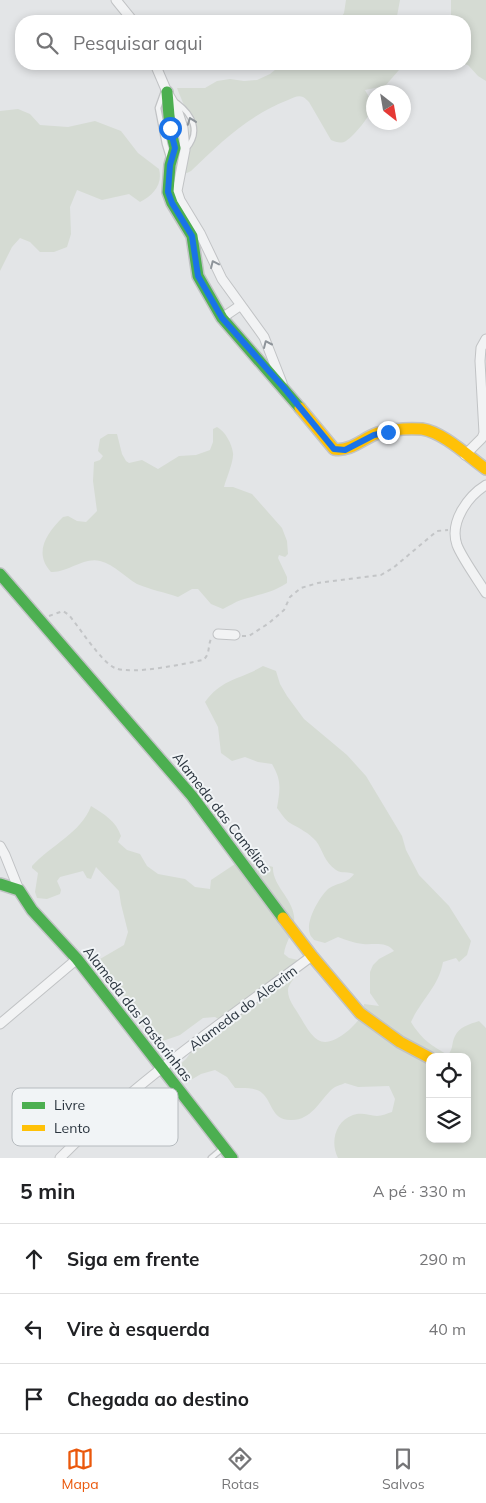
<!DOCTYPE html>
<html lang="pt">
<head>
<meta charset="utf-8">
<style>
	body { margin:0; font-family:Mulish,sans-serif; background:#f6f6f6; color:#202124 }
	.controls { position:absolute; right:15px; bottom:15px; display:grid; overflow:hidden; border-radius:10px; box-shadow:0 2px 8px #0003 }
	.controls button { width:45px; height:45px; display:grid; place-items:center; padding:0; border:0; border-bottom:1px solid #e0e0e0; background:#fff; color:#202124; font:25px sans-serif }
	.compass { position:absolute; left:366px; top:85px; width:45px; height:45px; border-radius:50%; background:#fff; box-shadow:0 2px 8px #0003; rotate:149deg }
	.stop { position:absolute; width:15px; height:15px; margin:-11px; border:4px solid #1a73e8; border-radius:50%; background:#fff }
	.stop.end { background:#1a73e8; border-color:#fff; box-shadow:0 1px 5px #0008 }
	.list { margin:0; padding:0; list-style:none }
	h2 { display:flex; justify-content:space-between; align-items:center; height:65px; margin:0; padding:0 20px; font-size:21px }
	h2 small { font-size:16px; font-weight:400; color:#757577 }
	.list li { display:grid; grid-template-columns:32px 1fr auto; gap:15px; align-items:center; box-sizing:border-box; height:70px; padding:0 20px; border-top:1px solid #e0e0e0 }
	.list b { display:block; font-size:19px; white-space:nowrap }
	.list em { font-size:16px; font-style:normal; color:#757577 }
	.icon { flex:none; width:28px; height:28px; fill:none; stroke:currentColor; stroke-width:2; stroke-linecap:round; stroke-linejoin:round }
	.map { position:relative; flex:none; width:486px; height:1158px; overflow:hidden }
	.search { position:absolute; background:#fff; box-shadow:0 2px 8px #0003; left:15px; right:15px; top:15px; height:55px; display:flex; align-items:center; gap:12px; box-sizing:border-box; padding:0 18px; border-radius:20px; color:#757577; font-size:19px }
	.sheet { height:275px; background:#fff }
	nav { display:flex; justify-content:space-around; align-items:center; box-sizing:border-box; height:70px; border-top:1px solid #e0e0e0; background:#fff; font-size:14px; color:#757577 }
	nav a { display:grid; justify-items:center; gap:2px }
	nav .on { color:#ea580c }
	.map>svg:first-child { display:block }
</style>
</head>
<body>
<div class="map">
<svg width="486" height="1158" viewBox="0 0 486 1158">
	<rect width="100%" height="100%" fill="#e3e5e7"/>
	<path fill="#d5dbd3" fill-rule="evenodd" d="M346 0H400L397 16 387 21H339L344 13Z
		M451 0H486V81L478 76 468 65 463 64H465V21H451Z
		M282 64H393L399 70 385 86 365 90C367 94 371 99 372 104 374 113 354 136 346 141 341 144 336 142 331 140L309 102C308 101 304 97 303 97 298 95 293 98 288 100 249 115 221 142 191 171L187 173 181 172C179 159 187 149 189 137 192 120 183 104 177 88H205L217 81 230 79 244 81 257 80 270 74Z
		M18 109 30 114 40 125 68 127 95 121 121 131 138 153 159 169C163 185 153 195 140 202L129 194 102 200 77 190 70 207 71 234 67 247 54 252H40L30 242 20 238 12 247 0 271V111Z
		M217 427C225 431 232 444 233 453 234 461 226 479 224 487H233L252 494 282 528 287 541 288 554 285 557 279 555 278 558 287 577V583C270 594 259 594 241 600 235 602 229 606 223 609L211 604 198 589H192L178 597C164 592 151 590 137 584 125 577 115 565 100 561 83 557 68 573 51 572 33 552 47 533 63 517L68 516 77 521 86 522 97 511 93 481 94 462 100 460 103 456 98 451 100 439 108 434H117L122 454 126 461 129 463 142 460 158 469 179 456 196 455 210 450 213 442V429Z
		M263 666 276 671 280 684 287 696 304 719 347 755 366 776 402 836 406 850 419 875 449 906 471 941 467 955 459 962 456 958 443 962C439 986 421 1000 411 1022 422 1040 431 1045 448 1055 454 1047 451 1044 455 1036 459 1027 470 1024 479 1021L486 1028V1158H338C330 1143 335 1121 353 1115 361 1112 369 1115 377 1116 382 1116 388 1113 392 1112L395 1099 389 1086 358 1087 345 1083C341 1085 335 1086 331 1090 320 1101 311 1120 292 1120 271 1121 273 1102 262 1093 255 1087 243 1088 235 1088L227 1077 215 1070 201 1074 189 1081 176 1072 177 1067 186 1059 196 1045 223 1030 224 1025 222 1021 215 1017 203 1018 180 1035 154 1044 147 1038 139 1016 115 985 98 978 101 976 95 971 100 959 124 945 128 932 121 904 119 891 96 867 91 879 87 878 83 871 60 877 57 881 61 890 60 894 47 899 37 898 35 892 38 873 32 868V866C51 845 81 833 91 806 104 814 116 821 121 836L118 842 127 850 140 854 147 866 158 874 185 879 195 887 210 889 211 880 235 864 249 860 273 867C272 885 292 898 294 916 296 930 285 941 284 954L289 958 298 960 301 965C299 975 287 984 288 991 288 1000 295 1008 299 1015 304 1023 310 1035 318 1040 331 1048 352 1029 359 1019 362 1015 363 1009 364 1004L379 1006 370 993V972L373 965 379 959 394 951C386 941 374 945 363 944 354 943 346 940 338 937L325 943 314 940C313 938 310 936 310 934 305 922 319 898 327 890 336 882 346 885 354 874 348 871 342 874 336 870 324 862 323 850 316 841 309 833 299 828 290 823 285 820 281 813 277 808 280 789 282 781 272 764L258 762 245 757 232 761 221 753 218 727 205 702C222 678 240 680 263 666ZM430 1057H467V1139H430Z"/>
	<g fill="none" stroke-linecap="round" stroke-linejoin="round">
		<g stroke="#c1c3c5" stroke-width="7">
			<path id="lane" d="M163 94 158 108 165 144 169 157
				M177 103C193 115 201 132 186 149
				M211 1158 223 1148"/>
		</g>
		<g stroke="#c1c3c5" stroke-width="11">
			<path id="street" d="M116 0 133 21
				M155 64 167 92 177 109 183 128 185 150 177 191 180 200 200 233 222 279 264 337 282 383
				M222 318 241 305
				M465 455 482 438 484 433 480 361 481 348 486 339
				M486 485C468 496 449 522 457 545 462 558 478 580 486 593
				M218 634 235 635
				M0 846 5 855 19 890
				M0 1024 77 959
				M60 1158C136 1081 226 1020 312 956"/>
		</g>
		<g stroke="#c1c3c5" stroke-width="14">
			<path id="fast" d="M167 92 170 128 175 148 170 165 168 192 172 203 192 236 198 276 222 318 300 408
				M0 574 192 796 283 918
				M0 884 19 890 32 910 77 959 232 1158"/>
		</g>
		<g stroke="#c1c3c5" stroke-width="14">
			<path id="slow" d="M300 408 334 449C351 452 363 438 378 433 393 429 408 428 422 429 443 432 469 457 486 469
				M283 918 312 956 360 1013 400 1042 430 1058"/>
		</g>
		<path stroke="#c3c5c7" stroke-width="2" stroke-dasharray="4 4" stroke-linecap="butt" d="M49 616 63 611 69 615C79 627 102 663 115 668 133 675 183 664 203 660 211 654 207 645 212 637
			M242 636H249L269 623 284 610 290 597 301 588 318 583 381 575 393 568 437 531 448 530"/>
		<use href="#lane" stroke="#f2f3f4" stroke-width="4.5"/>
		<use href="#street" stroke="#f2f3f4" stroke-width="9"/>
		<use href="#fast" stroke="#4caf50" stroke-width="11"/>
		<use href="#slow" stroke="#ffc107" stroke-width="11"/>
	</g>
	<defs><path id="oneway-chevron" d="M-2-3.5L2.5 0L-2 3.5" fill="none" stroke-width="1.6" stroke-linecap="round" stroke-linejoin="round" transform="scale(1.25)"/></defs>
	<g stroke="#8e949a">
		<use href="#oneway-chevron" transform="translate(191 121) rotate(-110)"/>
		<use href="#oneway-chevron" transform="translate(214 264) rotate(-115)"/>
		<use href="#oneway-chevron" transform="translate(267 344) rotate(-114)"/>
	</g>
	<g fill="none" stroke-linecap="round" stroke-linejoin="round">
		<path stroke="#1a73e8" stroke-width="6" d="M170 128 175 148 170 165 168 192 172 203 192 236 198 276 222 318 284 388 334 449 345 450 374 435 388 432"/>
	</g>
	<g text-anchor="middle" stroke-width="4" stroke-linejoin="round" paint-order="stroke">
		<g font-size="14" fill="#2b353f" stroke="#f1f4f6">
			<text transform="translate(222 813) rotate(52)" y="5">Alameda das Camélias</text>
			<text transform="translate(243 1008) rotate(-37)" y="5">Alameda do Alecrim</text>
			<text transform="translate(138 1014) rotate(52)" y="5">Alameda das Pastorinhas</text>
		</g>
	</g>
	<rect x="12" y="1088" width="166" height="58" rx="8" fill="#f1f4f6" stroke="#b6bbbf" stroke-width="1"/>
	<rect x="22" y="1102" width="23" height="7" fill="#4caf50"/>
	<rect x="22" y="1125" width="23" height="6" fill="#ffc107"/>
	<g font-size="14" fill="#2b353f">
		<text x="54" y="1110">Livre</text>
		<text x="54" y="1133">Lento</text>
	</g>
</svg>
<div class="controls">
<button><svg class="icon" aria-label="locate" viewBox="0 0 24 24"><circle cx="12" cy="12" r="6"/><path d="M12 2v4M12 18v4M2 12h4M18 12h4"/></svg></button>
<button><svg class="icon" aria-label="layers" viewBox="0 0 24 24"><path d="M12 4l9 5-9 5-9-5zM3 14l9 5 9-5"/></svg></button>
</div>
<svg class="compass" viewBox="-18 -18 36 36"><path d="M0-13l5 13h-10z" fill="#e53935"/><path d="M0 13l5-13h-10z" fill="#757577"/></svg>
<div class="stop" style="left:170px;top:128px"></div>
<div class="stop end" style="left:388px;top:432px"></div>
<div class="search"><svg class="icon" aria-label="search" viewBox="0 0 24 24"><circle cx="10" cy="10" r="6"/><path d="M15 15l6 6"/></svg>Pesquisar aqui</div>
</div>
<section class="sheet">
<h2>5 min<small>A pé · 330 m</small></h2>
<ul class="list">
<li><svg class="icon" aria-label="ahead" viewBox="0 0 24 24"><path d="M12 20V5M6 11l6-6 6 6"/></svg><div><b>Siga em frente</b></div><em>290 m</em></li>
<li><svg class="icon" aria-label="left" viewBox="0 0 24 24"><path d="M17 20v-9H6M10 6l-5 5 5 5"/></svg><div><b>Vire à esquerda</b></div><em>40 m</em></li>
<li><svg class="icon" aria-label="arrive" viewBox="0 0 24 24"><path d="M6 21V4h12l-3 4 3 4H6"/></svg><div><b>Chegada ao destino</b></div></li>
</ul>
</section>
<nav>
<a class="on"><svg class="icon" aria-label="map" viewBox="0 0 24 24"><path d="M3 6l6-2 6 2 6-2v14l-6 2-6-2-6 2zM9 4v14M15 6v14"/></svg>Mapa</a>
<a><svg class="icon" aria-label="directions" viewBox="0 0 24 24"><path d="M12 3l9 9-9 9-9-9zM9 14v-3h6M13 9l2 2-2 2"/></svg>Rotas</a>
<a><svg class="icon" aria-label="saved" viewBox="0 0 24 24"><path d="M7 4h10v16l-5-4-5 4z"/></svg>Salvos</a>
</nav>
</body>
</html>
